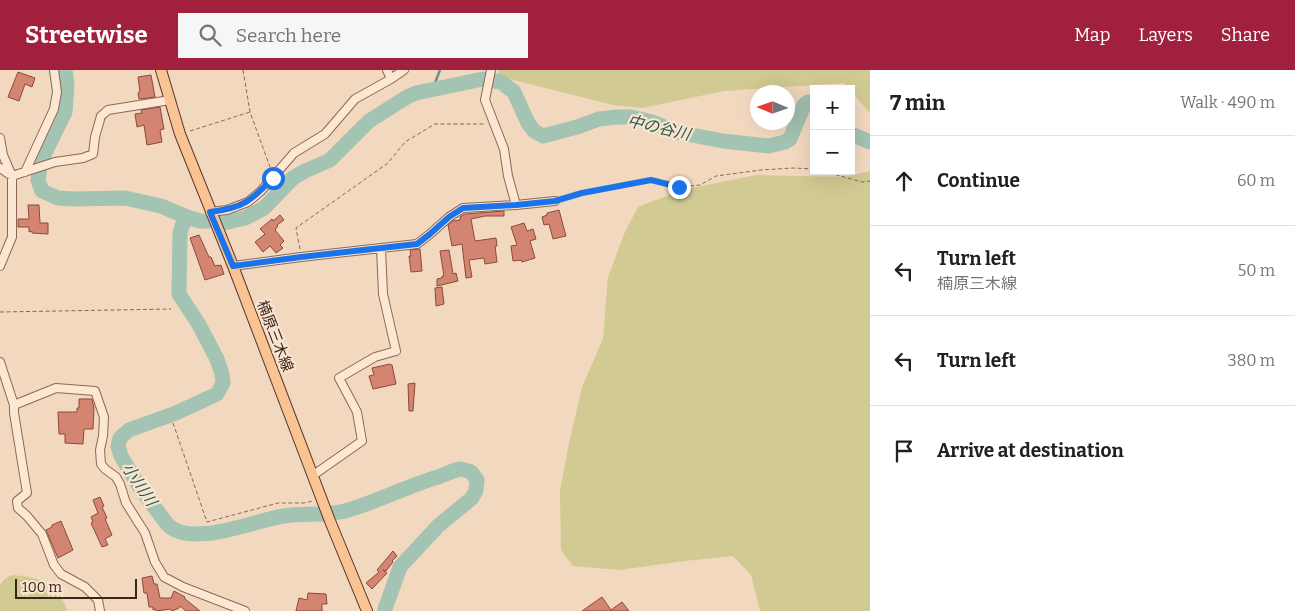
<!DOCTYPE html>
<html lang="en">
<head>
<meta charset="utf-8">
<style>
	body { margin:0; font-family:Bitter,"Noto Sans JP",serif; background:#f6f6f6; color:#202124 }
	.controls { position:absolute; right:15px; top:15px; display:grid; overflow:hidden; border-radius:0px; box-shadow:0 5px 20px #0002 }
	.controls button { width:45px; height:45px; display:grid; place-items:center; padding:0; border:0; border-bottom:1px solid #e0e0e0; background:#fff; color:#202124; font:25px sans-serif }
	.compass { position:absolute; left:750px; top:15px; width:45px; height:45px; border-radius:50%; background:#fff; box-shadow:0 5px 20px #0002; rotate:272deg }
	.scale { position:absolute; left:15px; bottom:12px; width:122px; box-sizing:border-box; padding-left:5px; border:2px solid #3a241c; border-top:0; font-size:14px; line-height:18px; white-space:nowrap; color:#3a241c; -webkit-text-stroke:4px #f8e4cf; paint-order:stroke }
	.stop { position:absolute; width:15px; height:15px; margin:-11px; border:4px solid #1a73e8; border-radius:50%; background:#fff }
	.stop.end { background:#1a73e8; border-color:#fff; box-shadow:0 1px 5px #0008 }
	.list { margin:0; padding:0; list-style:none }
	h2 { display:flex; justify-content:space-between; align-items:center; height:65px; margin:0; padding:0 20px; font-size:21px }
	h2 small { font-size:16px; font-weight:400; color:#757577 }
	.list li { display:grid; grid-template-columns:32px 1fr auto; gap:15px; align-items:center; box-sizing:border-box; height:90px; padding:0 20px; border-top:1px solid #e0e0e0 }
	.list b { display:block; font-size:19px; white-space:nowrap }
	.list p { margin:0; font-size:16px; white-space:nowrap; color:#757577 }
	.list em { font-size:16px; font-style:normal; color:#757577 }
	.icon { flex:none; width:28px; height:28px; fill:none; stroke:currentColor; stroke-width:2; stroke-linecap:round; stroke-linejoin:round }
	.map { position:relative; flex:none; width:870px; height:541px; overflow:hidden }
	header { display:flex; align-items:center; gap:30px; box-sizing:border-box; height:70px; padding:0 25px; background:#a0203d; color:#fff }
	header strong { font-size:24px }
	nav { display:flex; gap:28px; margin-inline-start:auto; font-size:18px }
	.search { width:350px; height:45px; background:#f6f6f6; display:flex; align-items:center; gap:12px; box-sizing:border-box; padding:0 18px; border-radius:0px; color:#757577; font-size:19px }
	main { display:flex }
	aside { flex:1; background:#fff }
	.map>svg:first-child { display:block }
</style>
</head>
<body>
<header>
<strong>Streetwise</strong>
<div class="search"><svg class="icon" aria-label="search" viewBox="0 0 24 24"><circle cx="10" cy="10" r="6"/><path d="M15 15l6 6"/></svg>Search here</div>
<nav><a>Map</a><a>Layers</a><a>Share</a></nav>
</header>
<main>
<div class="map">
<svg width="870" height="541" viewBox="0 0 870 541">
	<rect width="100%" height="100%" fill="#f2d8bf"/>
	<path fill="#d1ca92" d="M499 0H870V43L851 21V19H849L844 13 724 21 642 38 613 35 498 6Z
		M870 101V541H760L751 505 733 486 684 491 619 500 573 496 561 480 560 421 568 378 582 317 603 269 608 207 625 162 638 137 682 120 756 105 845 107Z
		M12 505C25 506 44 508 53 518 60 524 64 533 68 541H0V516C2 510 7 507 12 505Z"/>
	<g fill="none" stroke-linecap="round" stroke-linejoin="round">
		<path stroke="#69927f" stroke-width="2.5" d="M433 18 440 0"/>
		<path stroke="#a3c3b3" stroke-width="15" d="M65 0 67 15 65 42 41 91 38 110 42 121 58 128 73 129 125 128 161 136 187 147 182 156 180 163 179 224 198 253 217 289 222 304 223 313 217 324 176 343 129 360 120 368 118 376 121 386 140 418 167 454C190 479 255 450 284 446 304 443 325 446 345 441 377 432 407 416 438 407 444 405 454 400 460 399 463 399 468 401 471 402L477 410 476 420 472 428 438 456 400 497 385 539V541
			M851 64 870 72
			M187 147 200 151H208
			M223 153 245 148 264 138 293 108 305 101 330 90 369 51 407 27 416 23 483 9 501 12 514 22 528 53 534 61 543 66 577 57 599 49 617 47H631L652 52 676 62 723 71 769 76 785 72 790 69 804 35 808 32 814 33"/>
	</g>
	<path fill="#d38572" stroke="#8d4939" d="M18 2 35 8 32 17 25 14 19 31 8 27Z
		M151 5 155 27 139 29 138 23 140 22 138 7Z
		M160 37 164 59 160 60 162 72 147 75 144 55 137 57 135 44 142 43 141 40Z
		M28 135H39L40 153H48V164L32 163V161L29 162V157H18V149H29Z
		M559 140 566 166 553 169 549 154 544 155 542 147 547 145V143Z
		M504 141V146H485L471 149 475 171 496 168 497 176H495L497 192 485 194 484 188 469 190 472 207 466 208 462 174 452 176 448 155 453 151 460 150V147L465 144Z
		M280 145 284 150 277 155 278 156 275 160 284 171 280 175 283 178 276 183 270 176 263 182 255 172 265 164 260 159 272 149 273 151Z
		M524 153 527 161 533 159 536 169 530 171 535 188 522 192 521 190 513 191 511 176 517 175 511 157Z
		M199 165 209 187H211L215 196 219 195V196L221 195 224 204 205 210 190 168Z
		M420 179 422 201 411 202 409 186H411L410 180Z
		M449 180 453 204 456 203 458 211 437 216V209L442 208V206H444L440 181Z
		M442 217 444 234 436 236 435 218Z
		M390 294 391 295H392L396 314 373 319 369 306 374 305 372 298Z
		M415 313 413 341H409L408 314Z
		M79 329H92L94 338 93 359H84L83 374 65 373V364H59L58 342H77V338H79Z
		M100 427 104 436 102 437 107 448 105 449 112 465 105 469 108 475 102 477 91 453 93 452 91 447 98 443 93 430Z
		M61 451 73 480 58 488 46 460 52 457V455Z
		M393 481 397 486 392 491 393 492 386 501 383 500 387 503 372 519 366 513 379 502 377 500Z
		M152 506 154 514H157L160 528H171L174 521 185 527 184 528 200 541H186L180 536 179 538 172 541 171 539 156 541V539L153 540V537H149L147 523H144L142 508Z
		M308 523 326 524 327 534H322V541H296L299 528 307 530Z
		M602 527 611 540 622 532 629 541H582Z"/>
	<g fill="none" stroke-linecap="round" stroke-linejoin="round">
		<g stroke="#8c6756" stroke-width="10">
			<path id="minor" d="M491 0 485 30 504 79 508 106 516 135
				M391 9 404 0
				M0 68 3 85 12 106V167L0 196
				M0 98 12 106 55 92 83 88 93 84 95 67 101 46 108 40 170 30
				M25 102 54 39 57 22 54 0
				M210 142 227 140 248 132 261 121 294 83 325 64 355 29 391 9 387 0
				M233 196 301 187 417 174 430 164 449 147 463 138 516 135 555 131
				M0 292 14 335
				M312 406 362 371 357 342 339 308 375 287 396 281 383 224 381 178
				M100 541 98 530 85 517 61 504 54 495 42 464 27 446 18 438 17 431 27 423 14 343V335L56 318 95 321 104 347 103 366 100 380 101 394 105 399 116 407 120 414 126 433 145 463 155 492 164 507 183 517 245 541"/>
		</g>
		<g stroke="#59362b" stroke-width="12">
			<path id="major" d="M161 0 180 64 233 196 330 451 367 541"/>
		</g>
		<path stroke="#8c6756" stroke-width="1" stroke-dasharray="4 2.5" stroke-linecap="butt" d="M243 0 250 42 270 97
			M190 61 250 42
			M823 101 862 112 870 111
			M563 129 582 123 651 110 679 117 700 115 716 106 761 100 793 98 814 99
			M300 179 296 158 388 93 405 72 435 54H485
			M0 242 171 239
			M173 353 207 452 278 433H304L313 431"/>
		<use href="#minor" stroke="#fce7d3" stroke-width="8"/>
		<use href="#major" stroke="#f9c393" stroke-width="10"/>
	</g>
	<g fill="none" stroke-linecap="round" stroke-linejoin="round">
		<path stroke="#1a73e8" stroke-width="6" d="M273 108C251 131 243 138 210 142L233 196 301 187 417 174 430 164 449 147 463 138 516 135 555 131 582 123 651 110 679 117"/>
	</g>
	<g text-anchor="middle" stroke-width="4.5" stroke-linejoin="round" paint-order="stroke">
		<g font-size="15" fill="#3a241c" stroke="#f8e4cf">
			<text transform="translate(275 266) rotate(69)" y="5">楠原三木線</text>
		</g>
		<g font-size="16" font-style="italic" fill="#295b4d" stroke="#f8e4cf">
			<text transform="translate(659 57) rotate(13)" y="6">中の谷川</text>
			<text transform="translate(140 414) rotate(56)" y="6">小川川</text>
		</g>
	</g>
</svg>
<div class="controls">
<button>+</button>
<button>−</button>
</div>
<svg class="compass" viewBox="-18 -18 36 36"><path d="M0-13l5 13h-10z" fill="#e53935"/><path d="M0 13l5-13h-10z" fill="#757577"/></svg>
<div class="scale">100 m</div>
<div class="stop" style="left:273px;top:108px"></div>
<div class="stop end" style="left:679px;top:117px"></div>
</div>
<aside>
<h2>7 min<small>Walk · 490 m</small></h2>
<ul class="list">
<li><svg class="icon" aria-label="ahead" viewBox="0 0 24 24"><path d="M12 20V5M6 11l6-6 6 6"/></svg><div><b>Continue</b></div><em>60 m</em></li>
<li><svg class="icon" aria-label="left" viewBox="0 0 24 24"><path d="M17 20v-9H6M10 6l-5 5 5 5"/></svg><div><b>Turn left</b><p>楠原三木線</p></div><em>50 m</em></li>
<li><svg class="icon" aria-label="left" viewBox="0 0 24 24"><path d="M17 20v-9H6M10 6l-5 5 5 5"/></svg><div><b>Turn left</b></div><em>380 m</em></li>
<li><svg class="icon" aria-label="arrive" viewBox="0 0 24 24"><path d="M6 21V4h12l-3 4 3 4H6"/></svg><div><b>Arrive at destination</b></div></li>
</ul>
</aside>
</main>
</body>
</html>
